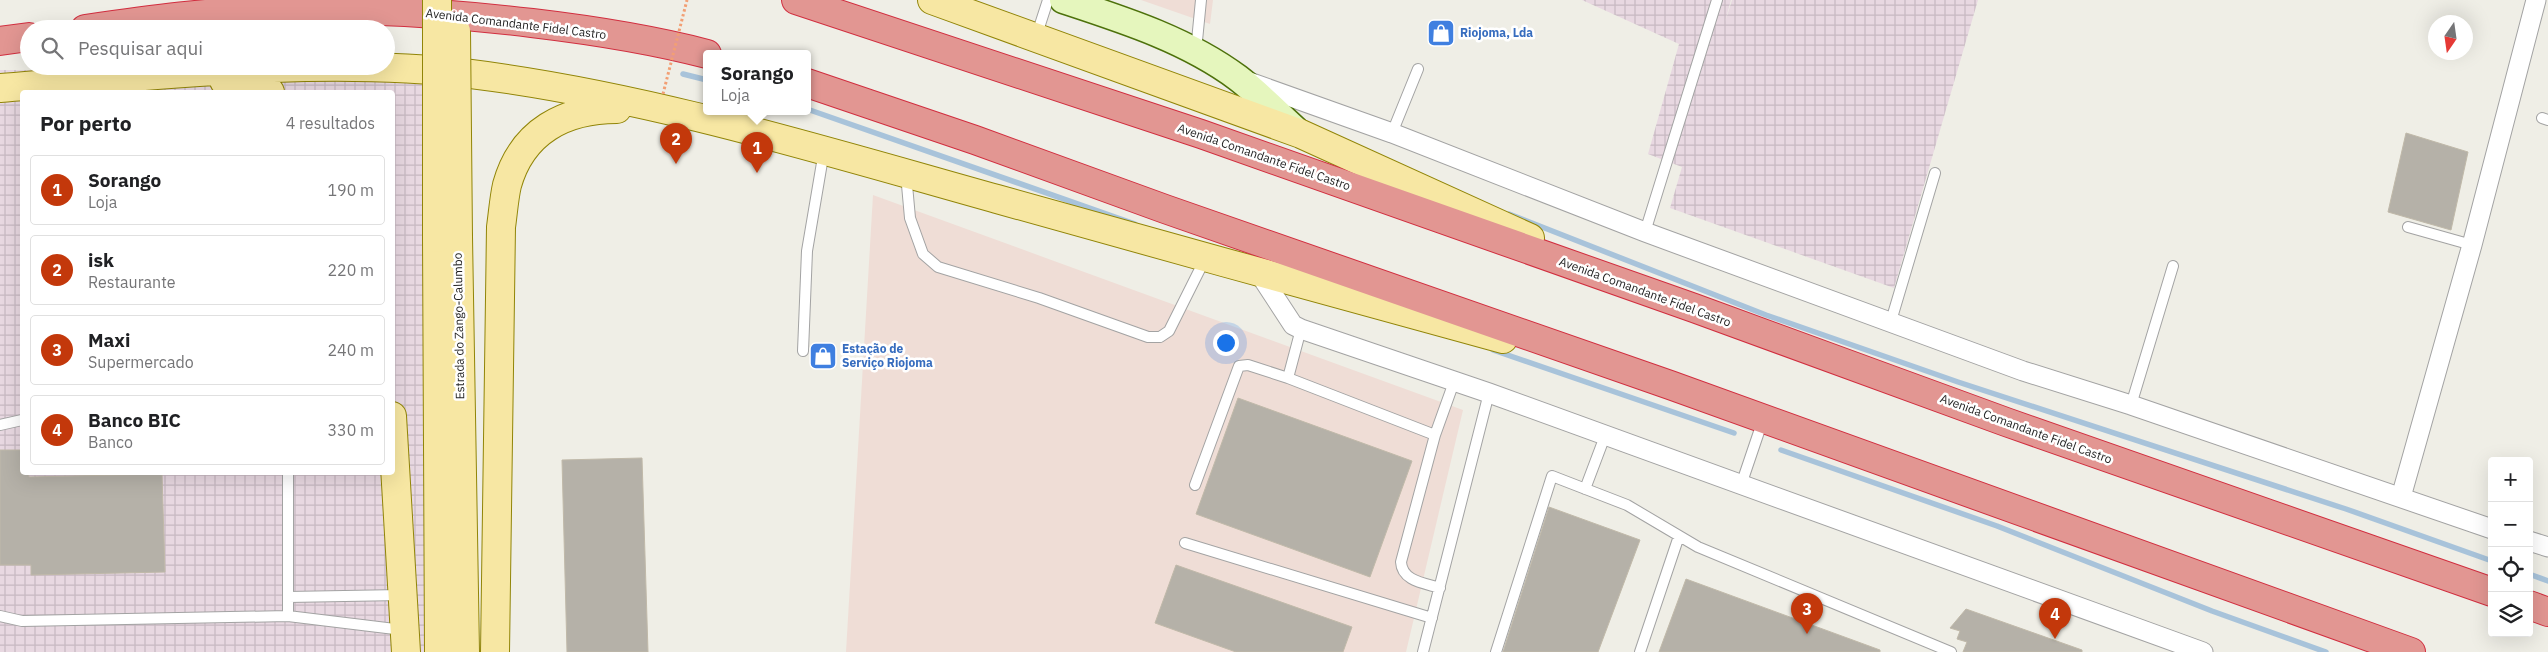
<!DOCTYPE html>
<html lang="pt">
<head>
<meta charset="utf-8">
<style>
	body { margin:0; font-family:"IBM Plex Sans",sans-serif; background:#f6f6f6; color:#202124 }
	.controls { position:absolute; right:15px; bottom:15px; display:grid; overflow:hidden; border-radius:5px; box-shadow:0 5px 20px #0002 }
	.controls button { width:45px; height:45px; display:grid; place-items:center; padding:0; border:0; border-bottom:1px solid #e0e0e0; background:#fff; color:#202124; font:25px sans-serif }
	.compass { position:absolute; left:2428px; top:15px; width:45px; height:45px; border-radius:50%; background:#fff; box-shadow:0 5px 20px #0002; rotate:193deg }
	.you { position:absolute; left:1225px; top:342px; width:18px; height:18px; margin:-12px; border:4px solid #fff; border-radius:50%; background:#1a73e8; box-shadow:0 0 0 8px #1a73e833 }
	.badge { display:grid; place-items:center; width:32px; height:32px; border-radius:50%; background:#c3380b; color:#fff; font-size:16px; font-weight:700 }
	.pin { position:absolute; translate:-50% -41px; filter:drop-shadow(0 1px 2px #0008) }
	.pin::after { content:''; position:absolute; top:26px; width:18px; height:15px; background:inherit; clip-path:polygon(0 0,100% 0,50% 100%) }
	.popup { position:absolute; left:703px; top:50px; width:108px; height:65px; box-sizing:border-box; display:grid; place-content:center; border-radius:5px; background:#fff; filter:drop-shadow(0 1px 4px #0005); font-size:16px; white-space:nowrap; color:#757577 }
	.popup b { font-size:19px; color:#202124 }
	.popup::after { content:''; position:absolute; left:50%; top:100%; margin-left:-10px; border:10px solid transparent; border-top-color:#fff }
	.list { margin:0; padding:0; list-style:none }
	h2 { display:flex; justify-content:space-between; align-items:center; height:65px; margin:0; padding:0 20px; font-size:21px }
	h2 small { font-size:16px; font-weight:400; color:#757577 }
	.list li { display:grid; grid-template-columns:32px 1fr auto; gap:15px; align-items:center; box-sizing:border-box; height:70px; margin:0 10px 10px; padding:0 10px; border:1px solid #e0e0e0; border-radius:5px }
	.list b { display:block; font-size:19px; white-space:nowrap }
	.list p { margin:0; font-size:16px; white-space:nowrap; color:#757577 }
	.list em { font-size:16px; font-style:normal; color:#757577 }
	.icon { flex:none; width:28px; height:28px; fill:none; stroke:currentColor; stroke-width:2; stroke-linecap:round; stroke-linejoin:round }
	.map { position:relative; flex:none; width:2548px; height:652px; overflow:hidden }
	.search { position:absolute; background:#fff; box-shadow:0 5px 20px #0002; left:20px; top:20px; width:375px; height:55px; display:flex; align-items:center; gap:12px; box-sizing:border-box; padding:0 18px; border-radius:28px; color:#757577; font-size:19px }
	.panel { position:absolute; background:#fff; box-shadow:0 5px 20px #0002; left:20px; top:90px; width:375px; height:385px; border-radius:5px }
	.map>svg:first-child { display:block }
</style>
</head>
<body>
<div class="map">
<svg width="2548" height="652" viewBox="0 0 2548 652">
	<defs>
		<pattern id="industrial-grid" width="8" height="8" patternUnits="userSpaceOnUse" patternTransform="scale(1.25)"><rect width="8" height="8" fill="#e8d8e1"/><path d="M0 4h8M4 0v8" fill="none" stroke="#c7b9c1"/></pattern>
	</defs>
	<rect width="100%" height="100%" fill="#efeee6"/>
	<path fill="#efddd6" d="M1141 0H1213L1210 24Z
		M873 195 1463 410 1406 652H846Z"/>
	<path fill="url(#industrial-grid)" fill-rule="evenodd" d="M1582 0H1731L1725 22 1732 0H1978L1894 288 1670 208 1682 167 1648 154 1679 44Z
		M0 70H424L439 652H0ZM22 92H392V472H22Z"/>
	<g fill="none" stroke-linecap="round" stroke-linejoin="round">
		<path stroke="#a8c3da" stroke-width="5.5" d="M683 74 707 80
			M807 109 1135 224
			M1509 214 1766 315 1958 382 2346 509 2492 561
			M1493 350 1734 433
			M1781 450 1997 526 2212 611 2326 652
			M2529 574 2548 581"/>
	</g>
	<path fill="#b5b1a8" stroke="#c0b9a9" d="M2406 133 2468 152 2451 230 2388 212Z
		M1238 398 1412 461 1370 577 1196 514Z
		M0 450H22V472H28L29 477 162 474 165 572 31 575V565H0Z
		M642 458 648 652H567L562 460Z
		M1549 507 1640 540 1598 652H1503Z
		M1176 565 1352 627 1343 652H1236L1155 623Z
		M1686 579 1880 650V652H1659Z
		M1966 609 2082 650V652H1963L1967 642 1957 639 1960 631 1950 628Z"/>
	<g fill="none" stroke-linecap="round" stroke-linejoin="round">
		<g stroke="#a3a3a3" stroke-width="12">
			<path id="lane" d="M1036 37 1048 0
				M1196 51 1201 0
				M2542 118 2548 120
				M1392 133 1418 69
				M906 174 910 218 923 254 938 267 1039 298 1148 337H1160L1169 331 1205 259
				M2408 227 2472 245
				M1645 232 1717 0
				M1891 321 1935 173
				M803 351 807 251 824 151
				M1288 378 1435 435 1454 382
				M2131 405 2173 266
				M0 425 22 420
				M1435 435 1401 562C1402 581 1424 583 1440 588
				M1195 485 1239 366 1248 365 1288 378 1301 329
				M1741 485 1763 420
				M1585 489 1605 436
				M1185 543 1432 618
				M288 597 401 595
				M0 616 22 621 288 616 403 630
				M288 616V472
				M1423 652 1489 393
				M1496 652 1552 476 1627 505 1698 547 1951 652
				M1640 652 1679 536"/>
		</g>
		<g stroke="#a3a3a3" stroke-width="21">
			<path id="street" d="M1249 82 1392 133 1645 232 2023 371 2131 405 2492 529
				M1259 273 1293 325 1301 329 1489 393 2203 652
				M2401 497 2472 245 2536 0
				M2529 541 2548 547"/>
		</g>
		<g stroke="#4d710b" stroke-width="29">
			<path id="secondary" d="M1063 0C1124 20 1187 40 1238 78 1259 94 1278 114 1298 132"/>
		</g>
		<g stroke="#918508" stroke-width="30">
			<path id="primary" d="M932 0 1301 134 1530 238
				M224 81 244 84 270 92
				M0 88C153 76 318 56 471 74 648 96 825 151 997 199 1165 247 1335 292 1503 339
				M458 237 465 652
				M437 238 439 652
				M392 416 406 652
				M495 652 501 227C503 213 504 198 507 185 522 131 565 109 617 109"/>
		</g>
		<g stroke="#d12e3f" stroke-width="30">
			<path id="highway" d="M796 0 1201 134 1694 308 2006 422 2492 592
				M85 29C148 20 213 11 276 10 362 8 448 13 532 23 591 30 650 39 707 54
				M0 41 29 37
				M807 83 975 140 1165 209 1670 385 2411 652
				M2529 605 2548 612"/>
		</g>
		<use href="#lane" stroke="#fff" stroke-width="10"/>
		<use href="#street" stroke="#fff" stroke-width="19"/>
		<use href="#secondary" stroke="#e5f6bd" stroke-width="26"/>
		<use href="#primary" stroke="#f7e7a3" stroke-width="28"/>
		<use href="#highway" stroke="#e29692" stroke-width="28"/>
		<g stroke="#918508" stroke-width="30" stroke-linecap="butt">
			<path id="primary-bridge" d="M437 0V238
				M456 31 458 237"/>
		</g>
		<path stroke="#f29f74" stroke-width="3" stroke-dasharray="2.5 2.5" stroke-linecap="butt" d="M663 94 687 0"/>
		<use href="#primary-bridge" stroke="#f7e7a3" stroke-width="28"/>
	</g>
	<defs>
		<g id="shop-square" transform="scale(1.4375)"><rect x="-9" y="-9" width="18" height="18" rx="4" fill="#3f7fe0" stroke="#fff"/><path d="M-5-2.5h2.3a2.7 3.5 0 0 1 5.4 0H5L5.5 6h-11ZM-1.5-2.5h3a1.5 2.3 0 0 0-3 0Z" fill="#fff"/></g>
	</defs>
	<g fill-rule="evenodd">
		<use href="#shop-square" x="1441" y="33"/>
		<use href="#shop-square" x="823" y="356"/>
	</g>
	<g text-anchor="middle" stroke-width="5" stroke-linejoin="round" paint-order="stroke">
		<g font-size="12" fill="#1f1f1f" stroke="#fff">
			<text transform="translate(516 24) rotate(7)" y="4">Avenida Comandante Fidel Castro</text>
			<text transform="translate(1264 157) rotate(19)" y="4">Avenida Comandante Fidel Castro</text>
			<text transform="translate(1645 292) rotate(20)" y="4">Avenida Comandante Fidel Castro</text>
			<text transform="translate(459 326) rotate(-91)" y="4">Estrada do Zango-Calumbo</text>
			<text transform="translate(2026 429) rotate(20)" y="4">Avenida Comandante Fidel Castro</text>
		</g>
		<g font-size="12" font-weight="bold" fill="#366cbe" stroke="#fff" text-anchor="start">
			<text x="1460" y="37">Riojoma, Lda</text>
			<text x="842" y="353">Estação de<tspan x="842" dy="14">Serviço Riojoma</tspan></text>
		</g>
	</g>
</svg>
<div class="controls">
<button>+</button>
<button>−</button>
<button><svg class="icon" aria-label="locate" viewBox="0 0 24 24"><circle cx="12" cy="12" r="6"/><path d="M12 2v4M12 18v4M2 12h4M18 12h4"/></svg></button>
<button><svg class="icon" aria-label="layers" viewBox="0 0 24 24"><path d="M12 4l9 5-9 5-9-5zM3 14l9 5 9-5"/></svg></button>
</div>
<svg class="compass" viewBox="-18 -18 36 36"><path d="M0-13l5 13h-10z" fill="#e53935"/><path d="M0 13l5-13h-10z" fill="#757577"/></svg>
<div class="you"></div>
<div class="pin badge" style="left:757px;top:173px">1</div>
<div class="popup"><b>Sorango</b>Loja</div>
<div class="pin badge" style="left:676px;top:164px">2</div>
<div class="pin badge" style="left:1807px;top:634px">3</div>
<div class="pin badge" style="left:2055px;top:639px">4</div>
<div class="search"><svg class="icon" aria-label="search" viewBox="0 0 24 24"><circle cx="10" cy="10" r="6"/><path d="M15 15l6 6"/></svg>Pesquisar aqui</div>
<section class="panel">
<h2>Por perto<small>4 resultados</small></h2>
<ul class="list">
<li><span class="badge">1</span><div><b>Sorango</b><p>Loja</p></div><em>190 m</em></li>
<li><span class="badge">2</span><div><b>isk</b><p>Restaurante</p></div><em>220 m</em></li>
<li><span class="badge">3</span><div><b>Maxi</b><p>Supermercado</p></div><em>240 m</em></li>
<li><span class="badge">4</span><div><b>Banco BIC</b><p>Banco</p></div><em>330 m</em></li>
</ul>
</section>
</div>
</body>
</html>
